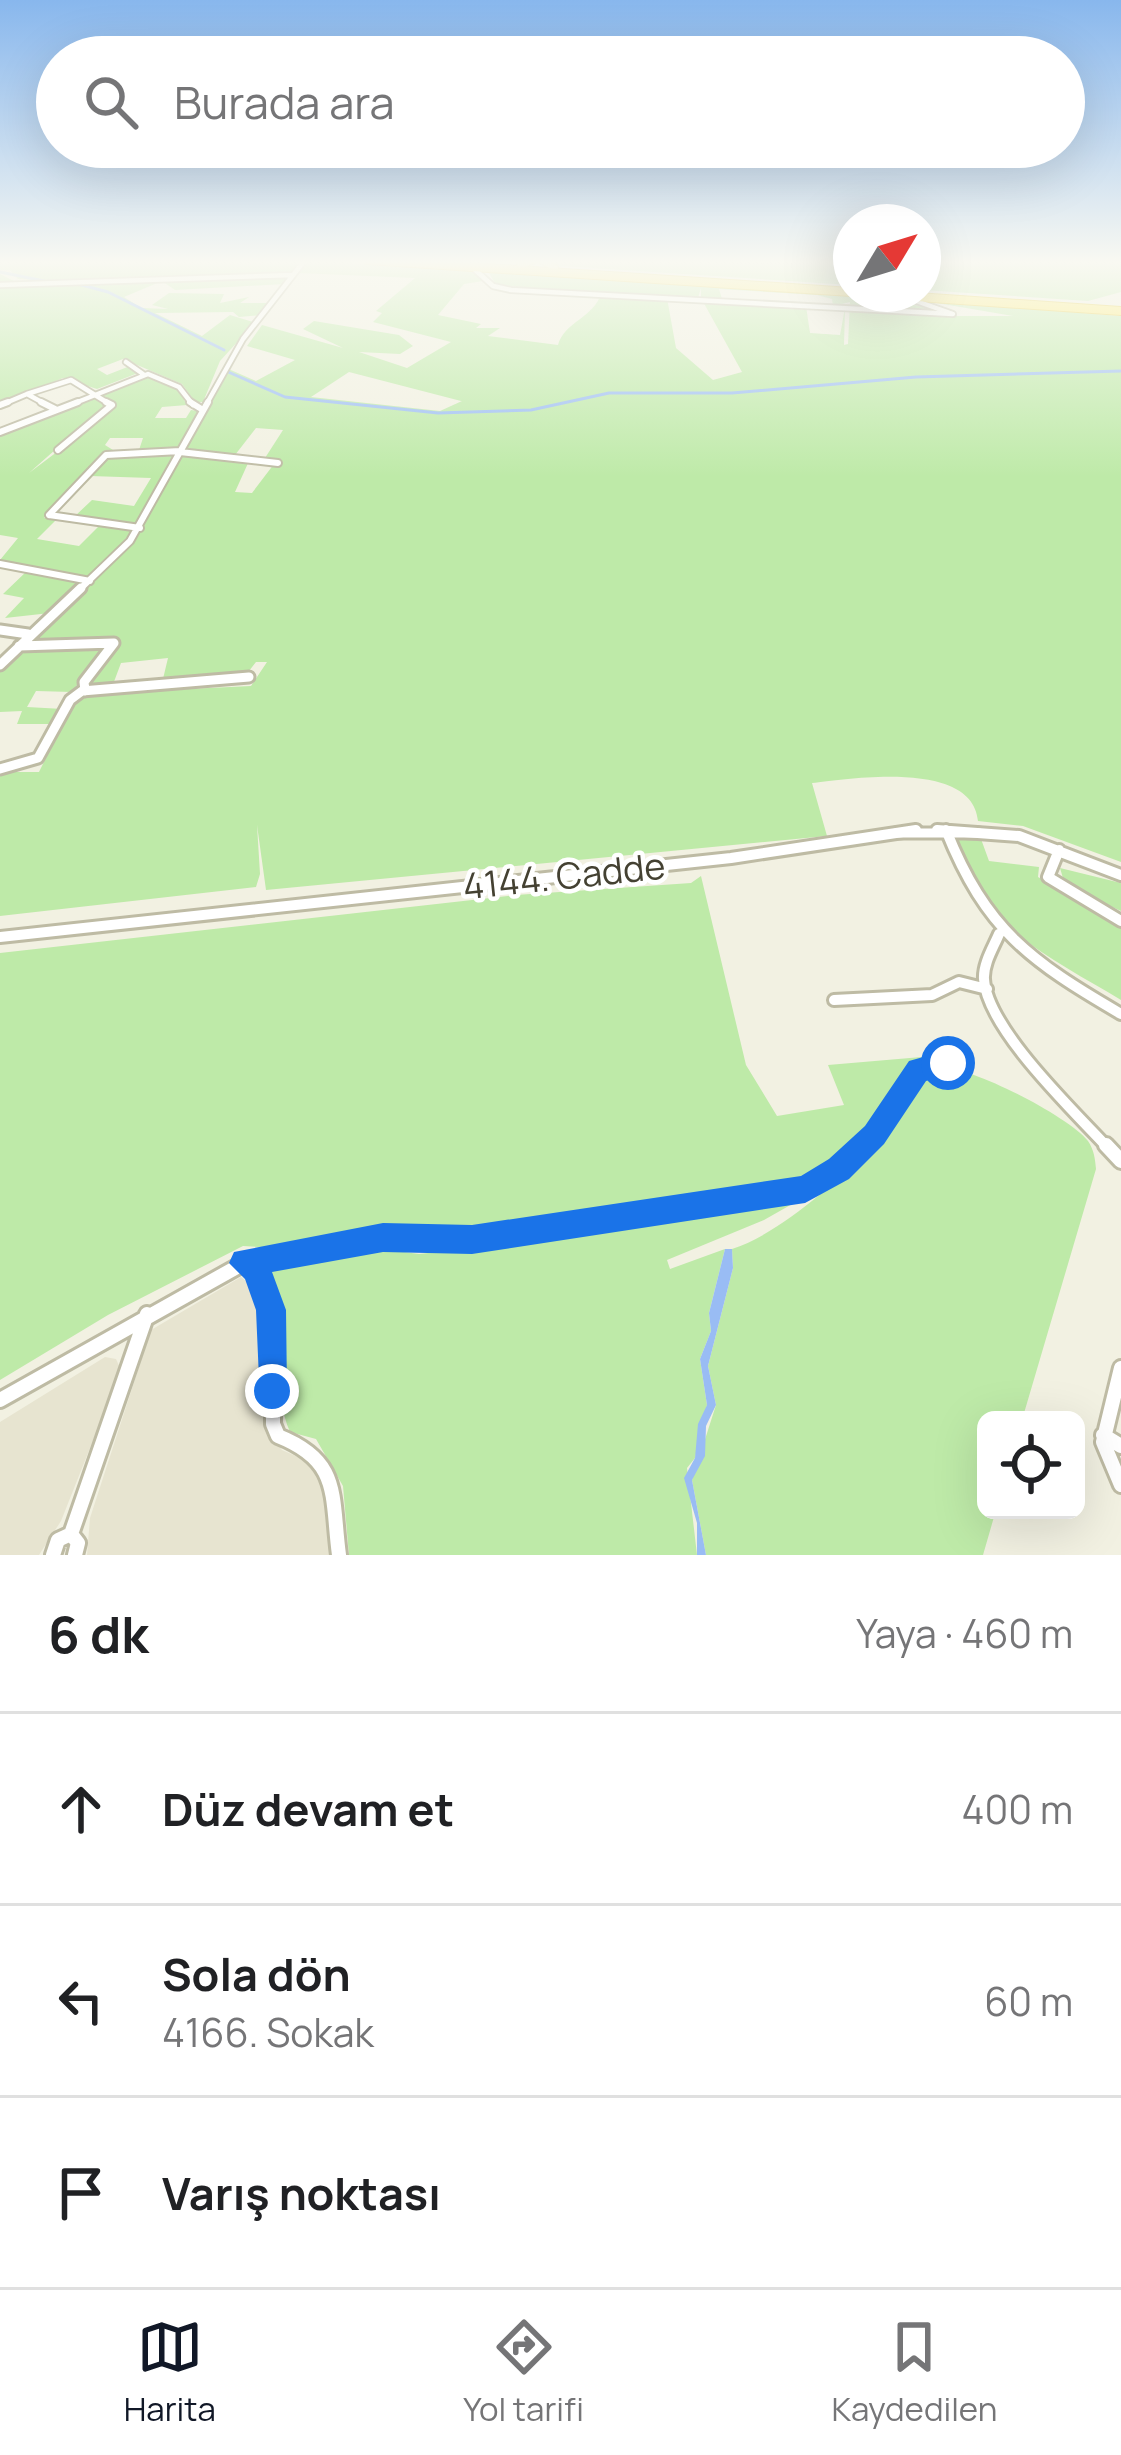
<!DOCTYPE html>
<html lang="tr">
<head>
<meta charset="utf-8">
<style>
	body { margin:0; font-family:Manrope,sans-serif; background:#f6f6f6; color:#202124 }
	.controls { position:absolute; right:36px; bottom:36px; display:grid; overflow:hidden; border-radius:18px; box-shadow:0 12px 48px #0002 }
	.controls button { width:108px; height:108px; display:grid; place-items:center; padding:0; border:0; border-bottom:3px solid #e0e0e0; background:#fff; color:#202124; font:60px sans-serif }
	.compass { position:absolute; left:833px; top:204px; width:108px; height:108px; border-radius:50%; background:#fff; box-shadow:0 12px 48px #0002; rotate:52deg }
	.stop { position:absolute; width:36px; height:36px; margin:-27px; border:9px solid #1a73e8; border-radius:50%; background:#fff }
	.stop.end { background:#1a73e8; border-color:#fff; box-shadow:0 3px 12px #0008 }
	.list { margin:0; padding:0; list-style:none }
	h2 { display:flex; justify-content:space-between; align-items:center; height:156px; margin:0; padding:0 48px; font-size:51px }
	h2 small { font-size:39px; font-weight:400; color:#757577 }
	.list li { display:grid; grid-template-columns:78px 1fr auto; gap:36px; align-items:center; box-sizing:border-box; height:192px; padding:0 48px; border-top:3px solid #e0e0e0 }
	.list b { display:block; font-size:45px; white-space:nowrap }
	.list p { margin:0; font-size:39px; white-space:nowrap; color:#757577 }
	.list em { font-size:39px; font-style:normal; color:#757577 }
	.icon { flex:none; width:66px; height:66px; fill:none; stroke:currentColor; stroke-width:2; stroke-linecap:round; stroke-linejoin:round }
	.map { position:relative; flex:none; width:1121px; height:1555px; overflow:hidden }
	.search { position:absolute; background:#fff; box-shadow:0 12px 48px #0002; left:36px; right:36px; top:36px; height:132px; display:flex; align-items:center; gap:30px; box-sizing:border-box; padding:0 42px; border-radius:66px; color:#757577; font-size:45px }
	.sheet { height:732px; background:#fff }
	nav { display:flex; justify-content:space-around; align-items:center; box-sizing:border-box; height:168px; border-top:3px solid #e0e0e0; background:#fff; font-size:33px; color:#757577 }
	nav a { display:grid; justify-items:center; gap:6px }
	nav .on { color:#111827 }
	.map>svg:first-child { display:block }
</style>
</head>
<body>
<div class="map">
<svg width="1121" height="1555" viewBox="0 0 1121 1555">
	<rect width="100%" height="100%" fill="#f2f1e2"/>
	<path fill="#e7e4d0" d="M241 1277 259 1292 267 1327 263 1411 268 1433 282 1450 316 1465 326 1492 331 1555H87L90 1518 151 1330Z
		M105 1357 116 1359 121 1370 61 1521 39 1555H0V1422Z"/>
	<path fill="#beeaa8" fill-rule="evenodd" d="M0 260H48L40 263 300 260 284 284 175 290 162 281 124 297 141 308 168 309 152 305 169 293 224 294 220 303 249 297 240 303H271L263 315 239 317 233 312 155 313 202 336 230 315 253 322 260 317 220 361 203 402H195L182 384 123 359 97 369 107 375 130 366 138 373 97 389 63 378 0 404V274L14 281H57L18 279 10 270H0Z
		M308 260 475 271 489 280 464 284 438 315 481 324 476 328H500L488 336 558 345C564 322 595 317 601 293L496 285 488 271 881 297 948 313 935 316H1013L925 301 1121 316V862L1023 826 978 821C973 760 852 778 812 783L827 836 266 890 257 825 260 874 256 887 0 916V772H39L74 701 82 694 251 686 267 662H256L245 676 162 683 168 658 121 663 112 687 92 686 93 675 116 647 27 645 134 543 182 453 249 461 235 492 252 493 274 464 265 458 283 430 256 428 235 455 183 450 224 367 256 381 295 360 247 346 262 325 343 348 303 329 314 321 399 335 413 346 400 354 359 352 407 368 451 342 373 322 382 313 376 311 415 278 298 273ZM701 288V298L742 372 713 380 676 348 667 298H698ZM719 289 817 295 832 299 833 306 850 302 848 344 844 345 845 308 840 335 810 333 806 306 723 302ZM349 372 461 401H462L440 411 311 397Z
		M547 260H851V285L561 266Z
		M923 260H1121V292L1088 301 923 290Z
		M145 375 179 390 187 405 162 407 155 418H186L191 410 198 411 176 450H139L143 438H110L105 445 113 450 47 513 44 518 57 519 37 539 79 546 100 525 134 530 88 578 0 560 18 538 0 535V435L96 397 108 403 29 473 115 408 99 392Z
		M174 453 136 525 74 517 92 500 134 506 151 478 90 476 108 456Z
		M28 570 86 582 50 613 5 618 24 598 3 594Z
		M108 644 72 692 36 691 27 707 63 709 52 724H17L22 711 0 712V670L21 649Z
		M957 835 981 839 989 861 1039 867 1038 877 1121 925V1000C1053 959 969 922 957 835Z
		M1060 868 1121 883V911L1065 885Z
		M701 876 746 1065 777 1116 844 1105 828 1065 945 1055 953 1060 917 1064C902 1079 897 1095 885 1112 852 1163 805 1183 747 1193L452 1232 399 1225 275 1248 243 1246 108 1315 0 1380V953L516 895 691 883Z
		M941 1067C972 1067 1068 1116 1088 1141 1094 1150 1095 1158 1096 1169L1022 1420H986V1510H996L983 1555H706L692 1480 716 1405 708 1366 733 1268 732 1249C777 1235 834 1184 868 1151 896 1123 904 1085 941 1067Z
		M808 1195 764 1220 667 1260 670 1269 725 1249 709 1313 711 1331 700 1359 707 1405 695 1458 687 1468 697 1555H349L343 1486 316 1439 290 1432C268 1383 295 1321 265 1273L367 1247 419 1254 571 1237Z"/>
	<path fill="#99bcf4" d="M725 1249H732L733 1268 708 1366 716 1405 706 1426 705 1456 692 1480 706 1555H697V1523L684 1478 695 1458 698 1424 707 1405 700 1359 711 1331 709 1313Z"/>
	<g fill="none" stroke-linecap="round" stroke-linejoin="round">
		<path stroke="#99bcf4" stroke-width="3" d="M0 272 44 281
			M78 284 108 292 224 350
			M226 371 285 397 438 413 531 410 609 393H732L916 377 1121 371"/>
		<g stroke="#bebba4" stroke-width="8">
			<path id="minor-far4" d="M732 260H811
				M472 267 493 286 511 290 953 314 902 296
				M0 285 293 275
				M126 362 143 374
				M1 405 27 394
				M47 405 27 394 71 380 111 405
				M70 405 148 374 179 387 193 405
				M206 405 243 339 305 260"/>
		</g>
		<g stroke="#bebba4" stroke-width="10">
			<path id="minor-far3" d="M41 402 55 409
				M190 402 203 410
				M0 405 8 402
				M0 432 78 402
				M58 450 112 405 106 402
				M180 452 278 463
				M49 515 106 455 180 451
				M49 515 140 528
				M0 564 90 581
				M78 591 130 541 208 402"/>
		</g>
		<g stroke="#bebba4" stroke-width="15">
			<path id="minor-far2" d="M0 630 28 634
				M19 646 114 643 84 682 85 691
				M0 665 81 588
				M0 769 38 758 70 700 82 691 249 677
				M896 833H979"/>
		</g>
		<g stroke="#bebba4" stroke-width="16">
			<path id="minor-far1" d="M937 830 1019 836 1121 875
				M946 830C986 930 1030 961 1121 1014
				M1059 850 1048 877 1121 921
				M999 934C993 948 983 964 984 979 987 1029 1074 1111 1108 1148
				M0 937 731 858 916 830
				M834 1000 932 995 959 982 987 989
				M862 1148 918 1070 948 1063"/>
		</g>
		<g stroke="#bebba4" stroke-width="20">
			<path id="minor" d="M1106 1145 1121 1161
				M244 1263 256 1269 273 1330V1424L278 1436C341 1461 331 1494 339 1555
				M1121 1368 1103 1442 1121 1485
				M0 1400 244 1263 383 1237 472 1239 805 1189 865 1145
				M1103 1435 1121 1446
				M71 1534 147 1314
				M53 1555 58 1540 71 1534 78 1543 75 1555"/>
		</g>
		<g stroke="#eadd58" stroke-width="9">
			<path id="major" d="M541 260 555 268
				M520 266 533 260"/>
		</g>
		<g stroke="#e6c829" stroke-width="10">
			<path id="highway" d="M367 260 851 292
				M874 294 1121 311"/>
		</g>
		<use href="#minor-far4" stroke="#fff" stroke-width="4.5"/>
		<use href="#minor-far3" stroke="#fff" stroke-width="6"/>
		<use href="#minor-far2" stroke="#fff" stroke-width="9"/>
		<use href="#minor-far1" stroke="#fff" stroke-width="10"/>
		<use href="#minor" stroke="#fff" stroke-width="14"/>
		<use href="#major" stroke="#fff78e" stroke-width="6"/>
		<use href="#highway" stroke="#ffeb60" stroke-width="8"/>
	</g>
	<linearGradient id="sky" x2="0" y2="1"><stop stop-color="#88b7ed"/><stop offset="0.55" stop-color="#f9f9f2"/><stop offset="1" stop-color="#f9f9f2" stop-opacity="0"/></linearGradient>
	<rect width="1121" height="477" fill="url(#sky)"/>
	<path fill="#1a73e8" d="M948 1050 957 1054V1072L926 1081 884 1144 849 1179 805 1203 472 1254 383 1252 272 1272 286 1310 287 1391 283 1402 272 1407 260 1402 256 1310 245 1279 229 1263 234 1252 383 1223 472 1225 801 1176 829 1159 865 1126 909 1061Z"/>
	<g text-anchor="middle" stroke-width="9" stroke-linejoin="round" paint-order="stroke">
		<g font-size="36" fill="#444132" stroke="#fff">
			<text transform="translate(564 876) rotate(-6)" y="13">4144. Cadde</text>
		</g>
	</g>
</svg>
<div class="controls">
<button><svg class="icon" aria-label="locate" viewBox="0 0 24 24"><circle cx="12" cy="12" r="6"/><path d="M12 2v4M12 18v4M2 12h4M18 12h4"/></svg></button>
</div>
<svg class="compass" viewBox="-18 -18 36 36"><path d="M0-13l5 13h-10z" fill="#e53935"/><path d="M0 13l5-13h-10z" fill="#757577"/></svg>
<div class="stop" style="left:948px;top:1063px"></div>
<div class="stop end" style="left:272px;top:1391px"></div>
<div class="search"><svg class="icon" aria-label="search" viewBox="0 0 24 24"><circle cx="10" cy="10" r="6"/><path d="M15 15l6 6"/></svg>Burada ara</div>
</div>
<section class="sheet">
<h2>6 dk<small>Yaya · 460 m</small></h2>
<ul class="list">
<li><svg class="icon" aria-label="ahead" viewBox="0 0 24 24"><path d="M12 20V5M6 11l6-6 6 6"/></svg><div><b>Düz devam et</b></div><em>400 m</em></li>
<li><svg class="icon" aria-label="left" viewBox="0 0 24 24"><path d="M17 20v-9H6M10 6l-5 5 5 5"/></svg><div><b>Sola dön</b><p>4166. Sokak</p></div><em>60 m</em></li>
<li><svg class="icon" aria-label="arrive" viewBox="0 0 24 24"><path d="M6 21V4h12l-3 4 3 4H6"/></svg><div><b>Varış noktası</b></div></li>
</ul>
</section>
<nav>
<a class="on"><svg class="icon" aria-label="map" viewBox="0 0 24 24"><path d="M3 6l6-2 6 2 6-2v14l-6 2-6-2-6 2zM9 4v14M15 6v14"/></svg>Harita</a>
<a><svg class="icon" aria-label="directions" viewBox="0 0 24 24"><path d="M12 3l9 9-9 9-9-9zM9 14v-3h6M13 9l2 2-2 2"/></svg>Yol tarifi</a>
<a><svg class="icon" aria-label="saved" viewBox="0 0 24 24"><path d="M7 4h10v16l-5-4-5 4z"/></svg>Kaydedilen</a>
</nav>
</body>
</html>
